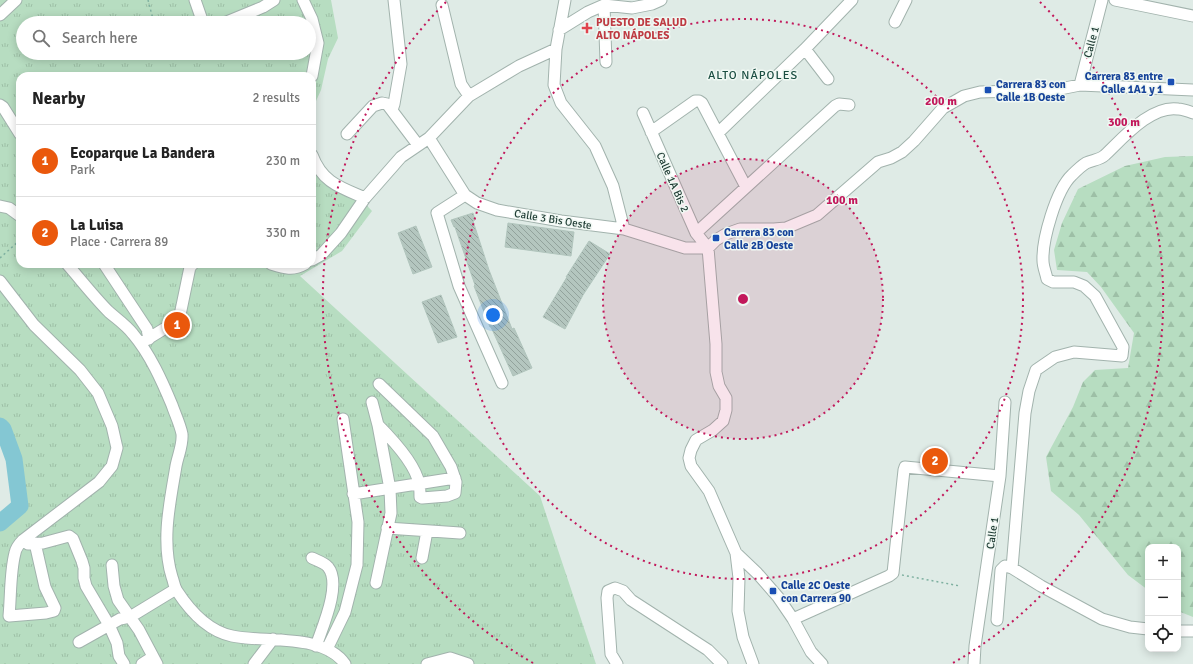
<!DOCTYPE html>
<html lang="en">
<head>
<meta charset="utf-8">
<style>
	body { margin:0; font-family:Signika,sans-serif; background:#f2f2f2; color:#222 }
	.controls { position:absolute; right:12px; bottom:12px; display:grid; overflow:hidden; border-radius:8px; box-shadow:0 2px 10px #0003 }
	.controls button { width:36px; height:36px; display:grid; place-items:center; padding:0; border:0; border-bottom:1px solid #e0e0e0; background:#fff; color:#222; font:20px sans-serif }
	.you { position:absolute; left:493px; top:315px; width:14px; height:14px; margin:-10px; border:3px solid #fff; border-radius:50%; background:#1a73e8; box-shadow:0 0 0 6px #1a73e833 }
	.badge { display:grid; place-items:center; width:26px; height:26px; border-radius:50%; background:#ea580c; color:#fff; font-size:13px; font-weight:700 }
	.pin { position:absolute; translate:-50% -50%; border:2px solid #fff; box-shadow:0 1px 4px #0006 }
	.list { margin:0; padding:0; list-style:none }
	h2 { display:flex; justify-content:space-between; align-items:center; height:52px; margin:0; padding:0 16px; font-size:17px }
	h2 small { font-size:13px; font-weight:400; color:#767676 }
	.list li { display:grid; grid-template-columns:26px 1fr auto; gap:12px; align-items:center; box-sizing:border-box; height:72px; padding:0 16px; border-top:1px solid #e0e0e0 }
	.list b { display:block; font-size:15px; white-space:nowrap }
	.list p { margin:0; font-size:13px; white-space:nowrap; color:#767676 }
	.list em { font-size:13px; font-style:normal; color:#767676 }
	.icon { flex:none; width:22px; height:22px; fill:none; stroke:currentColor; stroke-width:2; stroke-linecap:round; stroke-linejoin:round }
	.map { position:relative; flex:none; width:1193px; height:664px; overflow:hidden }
	.search { position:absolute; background:#fff; box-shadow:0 2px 10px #0003; left:16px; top:16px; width:300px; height:44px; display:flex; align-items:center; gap:10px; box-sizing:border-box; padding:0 14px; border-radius:22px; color:#767676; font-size:15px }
	.panel { position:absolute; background:#fff; box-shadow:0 2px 10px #0003; left:16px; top:72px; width:300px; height:196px; border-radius:12px }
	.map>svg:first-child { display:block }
</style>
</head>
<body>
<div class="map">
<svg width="1193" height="664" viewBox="0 0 1193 664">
	<defs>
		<pattern id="forest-firs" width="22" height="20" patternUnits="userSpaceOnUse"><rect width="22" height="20" fill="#b7ddc1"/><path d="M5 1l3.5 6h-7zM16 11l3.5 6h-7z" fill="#9dbfa6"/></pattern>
		<pattern id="park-tufts" width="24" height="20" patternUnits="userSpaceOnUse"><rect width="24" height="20" fill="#b7ddc1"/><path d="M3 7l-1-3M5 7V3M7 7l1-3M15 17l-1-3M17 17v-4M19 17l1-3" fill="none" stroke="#9dbfa6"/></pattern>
		<pattern id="building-back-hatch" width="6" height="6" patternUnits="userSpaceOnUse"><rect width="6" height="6" fill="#b4c6bf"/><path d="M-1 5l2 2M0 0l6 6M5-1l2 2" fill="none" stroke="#92a29c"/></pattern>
	</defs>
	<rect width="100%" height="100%" fill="#dfebe6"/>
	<path fill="url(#forest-firs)" d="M1193 156V617L1178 611V547H1148V590L1128 575 1079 515 1051 491 1046 457 1073 407 1083 382 1095 370 1128 368 1134 333 1101 287 1087 272 1057 270 1054 250 1062 223 1078 189 1125 166 1165 157Z"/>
	<path fill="url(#park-tufts)" fill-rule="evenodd" d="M0 0H331L338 38 328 59 321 90 312 110V76H20V264H312V153L319 166 356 194 372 211 342 251 300 276 540 496 596 664H0V523L20 506 14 459 3 429 0 426ZM23 23H309V53H23Z"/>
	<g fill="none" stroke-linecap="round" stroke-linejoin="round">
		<path stroke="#84c7d3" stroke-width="17" d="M0 426 3 429 14 459 20 506 0 523"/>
	</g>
	<path fill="url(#building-back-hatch)" stroke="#b1c5bd" d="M473 213 475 220 473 221 489 270 512 329 514 328 532 368 513 376 491 327H490L474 286 475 285 455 227H454L451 220Z
		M508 223 574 232 571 256 505 247Z
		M416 226 432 267 413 274 398 233Z
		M589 241 610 254 583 295 565 329 543 317 567 277H566Z
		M441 295 457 337 438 343 422 302Z"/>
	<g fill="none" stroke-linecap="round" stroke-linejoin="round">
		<g stroke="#a2b3ad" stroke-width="13">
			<path id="minor" d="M195 0 203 23
				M303 0 312 19 318 43 312 76
				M565 0 556 49 554 85 561 103 595 146 613 186 624 229
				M1115 0 1193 16
				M442 5 461 84 469 96
				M604 5 606 62
				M0 15 16 0
				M895 22 906 0
				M224 23 263 7 274 0
				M559 30 588 12 604 5 632 8 652 4 661 0
				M805 49 828 79
				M1080 85 1102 0
				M0 105 3 107 20 134
				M392 110 394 104 401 64 394 0
				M643 113 696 233 708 248
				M651 132 695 101H699L702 103 746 187
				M718 133 805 49 852 0
				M347 134 373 106 382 103 387 104 418 145
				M429 138 465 195 477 203 497 210 561 221 624 229 685 248H708
				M312 155C322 182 339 187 365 198
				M465 195 437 213 459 286 502 383
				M0 206 9 208 20 216
				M696 233 835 106 839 104 849 105
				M312 260 321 255 341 233 365 198 401 157 429 138 469 96 519 66 556 49
				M67 264C81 280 94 297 109 312 117 319 126 325 133 334 150 354 162 381 172 405 175 414 180 424 182 434 183 445 178 455 176 466 170 502 161 541 172 577 174 582 174 587 177 591 190 611 208 631 232 636 264 643 324 633 345 664
				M104 264 147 329 149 339
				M271 264C284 268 293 271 305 264
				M0 281 34 325 80 370 98 393 112 426 117 448 112 466 99 482 23 540C20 543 16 547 15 553 10 572 11 595 9 616L46 613 54 611 55 608 45 587 35 543
				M141 343 172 324 180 315 190 267 193 264
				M372 402 378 425 390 489 391 513 376 583
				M378 425C391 438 416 465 419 484 420 488 420 493 420 497L422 498 447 496 455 493 456 482 451 467 433 436 379 384
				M353 494 455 478
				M387 528 460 533
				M28 544 43 543 69 536 73 539 82 561 84 568V578L86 586 109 625 117 643 119 656 124 664
				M736 553 757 573 778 597 793 619 811 652 822 664
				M312 558C316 560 325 563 328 567 342 584 322 628 316 646
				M422 558 427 531
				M112 565 114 586 118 600 139 630 157 664
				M1012 568 1025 413 1029 391 1036 370 1055 357 1074 352 1122 356 1123 347 1095 296 1084 286 1074 282H1053L1047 279C1046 273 1043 267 1043 261 1042 240 1056 190 1072 175 1076 171 1081 166 1086 163 1092 160 1100 160 1105 155 1123 138 1151 105 1178 109 1183 109 1188 111 1193 113
				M793 619 889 576 893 573 904 470 905 467 1000 476
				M997 620 1001 570 1005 566 1012 568 1041 586 1102 619 1130 627 1148 629
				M1178 631H1193
				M79 642 120 619 130 617 176 589
				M327 649 345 612 357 565 358 522 343 419
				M142 664 153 657
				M254 664 273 639
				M427 664 450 658 468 664
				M617 664 611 654 607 598 608 591 615 588 623 591 631 600 708 650 722 664
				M753 664 743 637 738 611 739 578 736 553 709 491 691 466 689 458 691 450 696 440 713 430 723 421 726 410V398L719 386 716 372V344L708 248 716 240 726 234 740 229H774L786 228 817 215 878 162 891 158 902 152 914 141 943 108 964 96 980 92 1055 90 1080 85 1193 90
				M974 664 975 646 1000 476 1005 402"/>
		</g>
		<path stroke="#7eb0a0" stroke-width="1.5" stroke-dasharray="2 3" stroke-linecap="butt" d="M148 0 154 23
			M0 258 20 240
			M902 575 960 586"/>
		<use href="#minor" stroke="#fff" stroke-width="11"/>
	</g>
	<circle cx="743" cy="299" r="140" fill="#c2185b" fill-opacity=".12"/>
	<g fill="none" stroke="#c2185b" stroke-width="2" stroke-dasharray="2 4">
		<circle cx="743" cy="299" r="140"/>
		<circle cx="743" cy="299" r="280"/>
		<path d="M533 663A420 420 0 0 1 446 2M1040 2A420 420 0 0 1 953 663"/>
	</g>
	<path fill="#e0444e" stroke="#f0f8f3" stroke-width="1.5" d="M585 22h4v4h4v4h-4v4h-4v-4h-4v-4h4z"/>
	<g fill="#1a4fb4" stroke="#f0f8f3" stroke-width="1.5">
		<rect x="1167" y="78" width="8" height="8" rx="2"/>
		<rect x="984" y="86" width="8" height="8" rx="2"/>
		<rect x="712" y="234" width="8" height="8" rx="2"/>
		<rect x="769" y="587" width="8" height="8" rx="2"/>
	</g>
	<g text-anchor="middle" stroke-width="3" stroke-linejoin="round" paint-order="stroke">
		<g font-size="11" font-weight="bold" fill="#be3a42" stroke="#f0f8f3" text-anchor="start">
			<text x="596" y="26">PUESTO DE SALUD<tspan x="596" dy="13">ALTO NÁPOLES</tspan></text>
		</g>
		<g font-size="11" fill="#1f3c34" stroke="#f0f8f3">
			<text transform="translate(1091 42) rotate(-75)" y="4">Calle 1</text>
			<text transform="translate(673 182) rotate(66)" y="4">Calle 1A Bis 2</text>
			<text transform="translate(553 219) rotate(9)" y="4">Calle 3 Bis Oeste</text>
			<text transform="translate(992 533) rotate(-82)" y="4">Calle 1</text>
		</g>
		<g font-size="11" font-weight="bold" fill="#164399" stroke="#f0f8f3" text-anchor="start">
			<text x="1163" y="80" text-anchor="end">Carrera 83 entre<tspan x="1163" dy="13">Calle 1A1 y 1</tspan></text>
			<text x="996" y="88">Carrera 83 con<tspan x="996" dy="13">Calle 1B Oeste</tspan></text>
			<text x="724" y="236">Carrera 83 con<tspan x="724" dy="13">Calle 2B Oeste</tspan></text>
			<text x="781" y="589">Calle 2C Oeste<tspan x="781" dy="13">con Carrera 90</tspan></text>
		</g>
		<g font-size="12" letter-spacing="1" fill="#1b4e42" stroke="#f0f8f3">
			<text x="753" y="79">ALTO NÁPOLES</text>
		</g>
	</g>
	<circle cx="743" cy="299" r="6" fill="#c2185b" stroke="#f0f8f3" stroke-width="2"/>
	<g font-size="12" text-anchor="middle" font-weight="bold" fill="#c2185b" stroke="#f0f8f3" stroke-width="3" stroke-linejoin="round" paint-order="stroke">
		<text x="941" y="105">200 m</text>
		<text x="1124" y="126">300 m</text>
		<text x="842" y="204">100 m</text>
	</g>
</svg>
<div class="controls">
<button>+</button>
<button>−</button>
<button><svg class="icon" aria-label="locate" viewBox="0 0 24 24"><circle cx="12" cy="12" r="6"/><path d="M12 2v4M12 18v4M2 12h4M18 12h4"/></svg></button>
</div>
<div class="you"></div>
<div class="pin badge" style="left:177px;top:325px">1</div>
<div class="pin badge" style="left:935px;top:461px">2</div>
<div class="search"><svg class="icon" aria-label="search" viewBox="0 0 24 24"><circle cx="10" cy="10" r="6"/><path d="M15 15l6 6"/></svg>Search here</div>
<section class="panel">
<h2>Nearby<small>2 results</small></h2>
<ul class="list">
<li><span class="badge">1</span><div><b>Ecoparque La Bandera</b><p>Park</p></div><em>230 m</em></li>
<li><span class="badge">2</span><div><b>La Luisa</b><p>Place · Carrera 89</p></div><em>330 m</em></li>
</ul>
</section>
</div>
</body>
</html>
